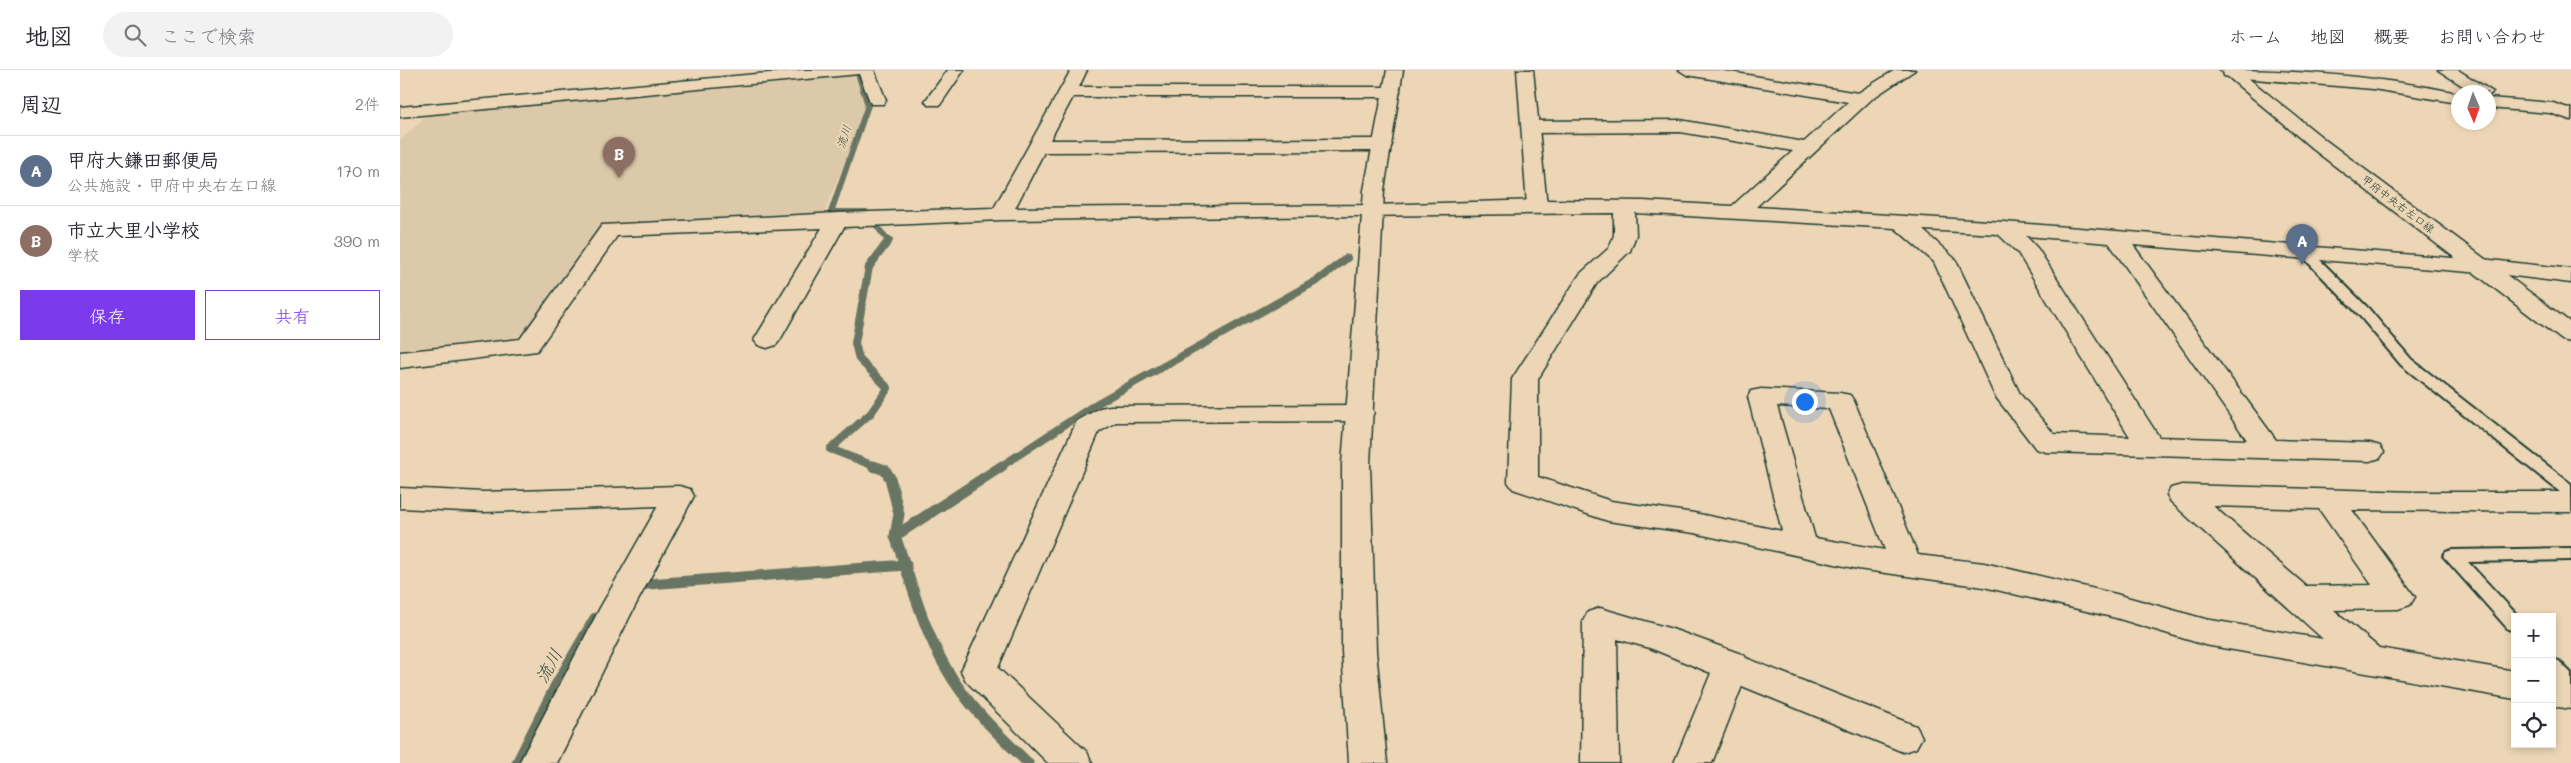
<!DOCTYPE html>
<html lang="ja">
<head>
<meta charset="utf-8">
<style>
	body { margin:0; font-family:Mali,"Klee One",sans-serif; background:#f2f2f3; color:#2b2b33 }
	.controls { position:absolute; right:15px; bottom:15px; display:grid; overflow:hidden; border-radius:0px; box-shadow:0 2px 8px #0003 }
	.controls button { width:45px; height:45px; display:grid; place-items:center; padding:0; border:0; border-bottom:1px solid #e1e1e2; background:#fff; color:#2b2b33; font:25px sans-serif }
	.compass { position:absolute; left:2051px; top:15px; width:45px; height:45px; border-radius:50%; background:#fff; box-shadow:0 2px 8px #0003; rotate:178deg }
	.you { position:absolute; left:1404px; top:331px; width:18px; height:18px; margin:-12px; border:4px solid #fff; border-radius:50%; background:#1a73e8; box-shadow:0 0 0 8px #1a73e833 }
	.badge { display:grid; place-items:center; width:32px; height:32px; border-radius:50%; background:#7c3aed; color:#fff; font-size:16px; font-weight:700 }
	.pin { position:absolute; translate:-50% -41px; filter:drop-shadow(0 1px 2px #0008) }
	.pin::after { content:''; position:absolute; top:26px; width:18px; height:15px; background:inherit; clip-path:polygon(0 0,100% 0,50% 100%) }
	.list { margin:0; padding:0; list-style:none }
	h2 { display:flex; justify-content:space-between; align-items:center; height:65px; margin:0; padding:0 20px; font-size:21px }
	h2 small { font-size:16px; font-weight:400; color:#7c7c81 }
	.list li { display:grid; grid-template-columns:32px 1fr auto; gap:15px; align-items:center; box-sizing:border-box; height:70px; padding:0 20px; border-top:1px solid #e1e1e2 }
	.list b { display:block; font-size:19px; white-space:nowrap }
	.list p { margin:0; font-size:16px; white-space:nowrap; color:#7c7c81 }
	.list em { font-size:16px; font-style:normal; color:#7c7c81 }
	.actions { display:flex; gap:10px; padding:15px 20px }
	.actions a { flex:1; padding:11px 0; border:1px solid #7c3aed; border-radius:0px; text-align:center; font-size:18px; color:#7c3aed }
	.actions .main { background:#7c3aed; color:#fff }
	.icon { flex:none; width:28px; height:28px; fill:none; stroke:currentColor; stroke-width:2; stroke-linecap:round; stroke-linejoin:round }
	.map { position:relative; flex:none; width:2171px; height:693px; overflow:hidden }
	header { display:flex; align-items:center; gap:30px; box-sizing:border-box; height:70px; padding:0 25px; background:#fff; border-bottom:1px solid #e1e1e2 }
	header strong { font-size:24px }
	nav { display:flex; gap:28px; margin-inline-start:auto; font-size:18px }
	.search { width:350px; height:45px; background:#f2f2f3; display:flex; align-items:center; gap:12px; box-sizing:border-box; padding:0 18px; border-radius:28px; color:#7c7c81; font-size:19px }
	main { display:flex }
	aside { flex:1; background:#fff }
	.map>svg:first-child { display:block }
</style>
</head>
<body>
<header>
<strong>地図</strong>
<div class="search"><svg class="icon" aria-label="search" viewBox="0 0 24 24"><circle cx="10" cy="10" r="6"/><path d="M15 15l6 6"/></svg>ここで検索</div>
<nav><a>ホーム</a><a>地図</a><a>概要</a><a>お問い合わせ</a></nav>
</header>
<main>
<aside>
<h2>周辺<small>2件</small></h2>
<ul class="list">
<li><span class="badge" style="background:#5c6f8a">A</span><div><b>甲府大鎌田郵便局</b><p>公共施設 · 甲府中央右左口線</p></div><em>170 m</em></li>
<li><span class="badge" style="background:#8d6e63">B</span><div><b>市立大里小学校</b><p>学校</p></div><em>390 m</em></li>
</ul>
<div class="actions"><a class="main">保存</a><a>共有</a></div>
</aside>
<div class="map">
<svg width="2171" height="693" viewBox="0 0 2171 693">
	<rect width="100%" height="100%" fill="#ecd6b5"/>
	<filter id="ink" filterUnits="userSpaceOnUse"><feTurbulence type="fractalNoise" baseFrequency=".02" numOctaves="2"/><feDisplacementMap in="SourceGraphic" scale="10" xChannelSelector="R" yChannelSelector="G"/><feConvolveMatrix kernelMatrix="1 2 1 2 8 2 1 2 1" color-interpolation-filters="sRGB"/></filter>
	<g filter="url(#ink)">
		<path fill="#dbc9aa" d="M452 0 468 35 423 145 201 157 125 263 109 269 0 280V71L31 41Z"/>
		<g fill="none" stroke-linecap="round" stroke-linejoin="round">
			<path stroke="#697563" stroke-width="6" d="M457 0 468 35 431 142H466L489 172"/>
			<path stroke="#697563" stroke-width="8" d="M477 397 430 379 471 343 488 318 459 289 455 273 469 197 489 170
				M600 397 696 334 918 210 947 188"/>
			<path stroke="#697563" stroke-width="11" d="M473 396 485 400 490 408 499 444 495 466
				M602 396 495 466C511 510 522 557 546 598 566 634 598 664 628 693
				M235 515 506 495
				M117 693 156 615 195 548"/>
			<g stroke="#1f3d34" stroke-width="4">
				<path id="lane" d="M1905 178 1909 179 1969 239 2011 289 2171 414V427L2165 426 2001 295 1959 245 1901 185V179Z
					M2171 478V490L2068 492 2119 547H2115V561L2108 559 2043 486 2046 482 2052 480Z
					M2152 589 2159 591 2171 603V624L2164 621 2152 609Z"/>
			</g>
			<g stroke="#1f3d34" stroke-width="3">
				<path id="street" d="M401 0H474L486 30 483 34H471L459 4 0 47V37Z
					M671 0H687L679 17H991L997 18 1000 22 997 26 991 27H673L650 70 982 69 989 71 992 75 989 79 982 81 644 82 615 138 973 135 1137 130 1243 131 1332 136 1393 81 1280 62 1131 63 1124 61 1122 57 1124 53 1131 51 1280 50 1404 72 1448 32 1287 5 1279 0H1318L1458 23 1495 0H1515L1473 28 1356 137 1604 152 2090 191 2093 196 2090 201 2082 203 1733 175 1876 370 1970 373 1980 376 1984 382 1980 388 1970 391 1646 382 1636 379 1595 326 1534 192 1495 158 1235 143 1236 165 1230 181 1197 213 1138 309V407L1211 431 1294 443 1382 461 1348 327 1351 321 1361 319 1440 323 1450 325 1454 331 1518 485 1584 493 1716 524 1805 549 1923 569 1771 432 1767 425 1771 418 1782 415 2016 422H2171V442L1952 440 2015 527 2010 535 1998 539 1934 540 1979 578 2115 601V629L1805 575 1716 548 1584 517 1458 499 1294 463 1208 451 1113 419 1108 412 1112 309 1180 204 1209 178 1214 165V143L601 150 444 157 380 270 376 275 367 278 358 275 354 270 422 158 217 166 137 281 0 298V282L120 269 202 155 438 143 594 138ZM1523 160 1598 164 1618 183 1730 367 1654 364 1620 324 1555 189ZM1626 166 1709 173 1847 370 1759 367 1638 179ZM1377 336 1429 339 1485 480 1415 468ZM1813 436 1919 439 1972 515 1906 516Z
					M1823 0C1902 0 1981 7 2058 23V33L1973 19 1830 7 1824 6Z
					M2038 0H2058L2093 22 2088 26V22H2072Z
					M2088 28 2153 33 2171 39V50L2150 43 2088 38Z
					M960 335 970 337 974 343 970 349 960 351 716 352 699 362 598 598 687 682 692 693H648L566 611 561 601 677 351 700 338 710 336Z
					M279 416 290 419 294 426 234 538 157 693H119L200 538 258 436 84 442 0 438V418L84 422Z
					M1200 538 1272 559 1344 585 1346 588 1516 656 1522 667 1516 678 1503 682 1342 616 1312 693H1274L1311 603 1250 578 1217 569 1219 693H1181L1183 551 1188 542Z
					M2152 608 2171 611V639L2152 636Z"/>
			</g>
			<g stroke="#1f3d34" stroke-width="3">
				<path id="secondary" d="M548 0H564L540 35H528L525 31Z
					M987 0H1003L984 120 970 394 976 581 987 693H949L942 581V394L964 120Z
					M1117 0H1133L1147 136 1144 140 1137 142 1130 140 1127 136Z
					M2082 189 2171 199V213L2074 201 2071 196 2074 191Z"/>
			</g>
			<g stroke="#1f3d34" stroke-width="3">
				<path id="primary" d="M1820 0H1838L1928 72 2171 253V272L2162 270 1914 80Z"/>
			</g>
			<use href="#lane" fill="#ecd6b5" fill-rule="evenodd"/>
			<use href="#street" fill="#ecd6b5" fill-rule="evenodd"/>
			<use href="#secondary" fill="#ecd6b5" fill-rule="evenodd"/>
			<use href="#primary" fill="#ecd6b5" fill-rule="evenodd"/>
		</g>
	</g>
	<g text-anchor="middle" stroke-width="4" stroke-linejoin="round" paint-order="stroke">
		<g font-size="11" fill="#1f3d34" stroke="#ecd6b5">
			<text transform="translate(1998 134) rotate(37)" y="4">甲府中央右左口線</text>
		</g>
		<g font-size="12" font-style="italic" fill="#314b40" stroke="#ecd6b5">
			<text transform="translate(444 67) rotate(-71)" y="4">流川</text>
		</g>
		<g font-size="18" font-style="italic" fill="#314b40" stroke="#ecd6b5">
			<text transform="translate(149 596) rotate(-61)" y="6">流川</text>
		</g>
	</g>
</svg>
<div class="controls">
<button>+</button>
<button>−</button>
<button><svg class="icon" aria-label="locate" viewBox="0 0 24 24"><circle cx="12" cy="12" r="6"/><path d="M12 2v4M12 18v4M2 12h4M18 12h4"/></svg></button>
</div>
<svg class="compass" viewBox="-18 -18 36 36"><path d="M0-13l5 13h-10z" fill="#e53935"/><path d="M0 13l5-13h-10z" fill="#7c7c81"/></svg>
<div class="you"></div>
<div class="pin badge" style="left:1902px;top:195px;background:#5c6f8a">A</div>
<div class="pin badge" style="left:219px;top:108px;background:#8d6e63">B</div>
</div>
</main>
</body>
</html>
